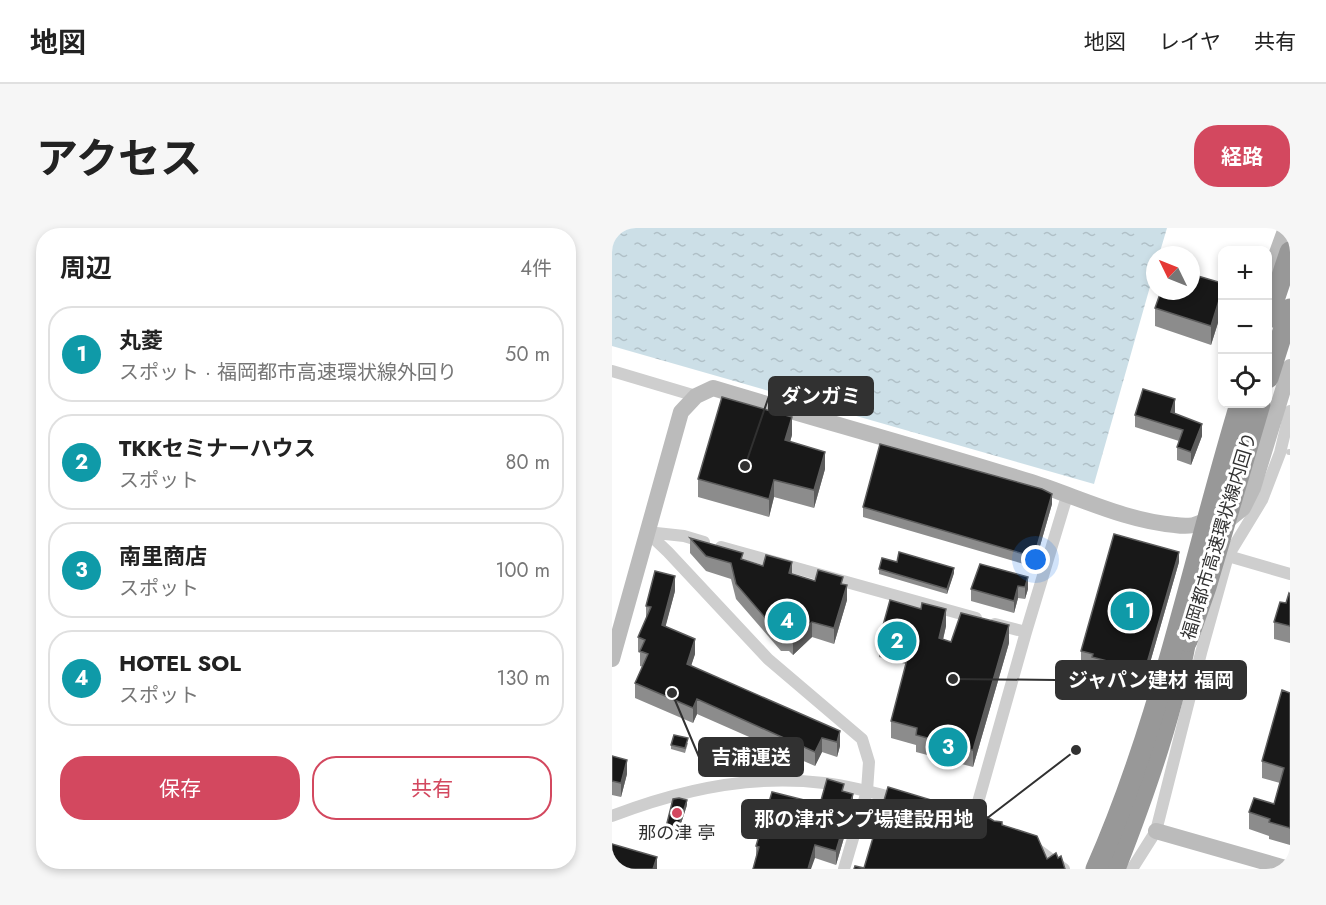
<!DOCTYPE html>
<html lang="ja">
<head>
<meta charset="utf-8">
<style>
	body { margin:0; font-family:Jost,"Noto Sans JP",sans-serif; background:#f6f6f6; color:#222 }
	.controls { position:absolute; right:18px; top:18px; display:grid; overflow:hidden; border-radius:12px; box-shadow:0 3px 9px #0003 }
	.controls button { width:54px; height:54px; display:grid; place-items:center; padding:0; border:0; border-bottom:2px solid #e0e0e0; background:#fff; color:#222; font:30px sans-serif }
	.compass { position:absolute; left:534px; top:18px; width:54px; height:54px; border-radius:50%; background:#fff; box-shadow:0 3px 9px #0003; rotate:313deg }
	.you { position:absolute; left:424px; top:332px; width:21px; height:21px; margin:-15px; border:4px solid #fff; border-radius:50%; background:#1a73e8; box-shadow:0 0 0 9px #1a73e833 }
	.badge { display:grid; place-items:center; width:39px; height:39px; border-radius:50%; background:#d3485f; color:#fff; font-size:20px; font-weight:700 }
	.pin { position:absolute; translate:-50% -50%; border:3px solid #fff; box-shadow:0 2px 6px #0006 }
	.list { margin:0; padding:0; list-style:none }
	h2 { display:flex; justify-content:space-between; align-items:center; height:78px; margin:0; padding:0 24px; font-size:26px }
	h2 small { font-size:20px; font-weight:400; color:#767676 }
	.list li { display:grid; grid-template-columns:39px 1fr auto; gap:18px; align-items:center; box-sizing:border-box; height:96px; margin:0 12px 12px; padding:0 12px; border:2px solid #e0e0e0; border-radius:24px }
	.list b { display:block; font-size:22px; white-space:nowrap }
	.list p { margin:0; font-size:20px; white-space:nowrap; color:#767676 }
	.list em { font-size:20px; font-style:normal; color:#767676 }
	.actions { display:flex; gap:12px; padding:18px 24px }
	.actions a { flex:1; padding:14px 0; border:2px solid #d3485f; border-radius:24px; text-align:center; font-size:21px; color:#d3485f }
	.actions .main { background:#d3485f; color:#fff }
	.icon { flex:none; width:33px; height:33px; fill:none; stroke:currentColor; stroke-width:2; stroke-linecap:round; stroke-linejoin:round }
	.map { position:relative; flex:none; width:678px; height:641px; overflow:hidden; border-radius:24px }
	header { display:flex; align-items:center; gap:36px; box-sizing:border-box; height:84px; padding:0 30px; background:#fff; border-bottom:2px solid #e0e0e0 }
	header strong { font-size:28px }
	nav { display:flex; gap:33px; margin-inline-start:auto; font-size:21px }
	.intro { display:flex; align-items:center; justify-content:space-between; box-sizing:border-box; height:144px; padding:0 36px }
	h1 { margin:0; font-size:42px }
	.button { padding:15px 27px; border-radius:24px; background:#d3485f; color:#fff; font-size:21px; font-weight:700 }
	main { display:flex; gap:36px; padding:0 36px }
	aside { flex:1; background:#fff; border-radius:24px; box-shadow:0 3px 9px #0003 }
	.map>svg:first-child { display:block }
</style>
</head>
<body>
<header>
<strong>地図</strong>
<nav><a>地図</a><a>レイヤ</a><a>共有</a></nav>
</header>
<div class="intro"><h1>アクセス</h1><a class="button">経路</a></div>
<main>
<aside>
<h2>周辺<small>4件</small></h2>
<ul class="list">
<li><span class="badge" style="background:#0f9aa8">1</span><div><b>丸菱</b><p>スポット · 福岡都市高速環状線外回り</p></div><em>50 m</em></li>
<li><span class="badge" style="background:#0f9aa8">2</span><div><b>TKKセミナーハウス</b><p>スポット</p></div><em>80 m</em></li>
<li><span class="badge" style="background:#0f9aa8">3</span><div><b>南里商店</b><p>スポット</p></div><em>100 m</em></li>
<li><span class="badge" style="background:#0f9aa8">4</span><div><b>HOTEL SOL</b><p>スポット</p></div><em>130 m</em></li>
</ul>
<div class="actions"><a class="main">保存</a><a>共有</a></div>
</aside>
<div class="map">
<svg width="678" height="641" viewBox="0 0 678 641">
	<defs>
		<pattern id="water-ripples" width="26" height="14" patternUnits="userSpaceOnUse" patternTransform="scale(1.5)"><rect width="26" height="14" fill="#ccdfe7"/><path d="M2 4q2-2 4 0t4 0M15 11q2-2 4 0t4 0" fill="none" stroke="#b0c0c7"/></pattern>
	</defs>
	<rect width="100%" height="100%" fill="#fff"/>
	<path fill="url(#water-ripples)" d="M0 0H555L547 27H543V41L482 256 0 118Z"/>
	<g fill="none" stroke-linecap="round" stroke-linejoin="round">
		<path stroke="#cecece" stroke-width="6" d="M677 224H678"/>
		<path stroke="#cecece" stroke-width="12" d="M0 143 84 168
			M92 314 72 308 35 304 56 324 156 431 250 511 257 534 255 563 232 641
			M109 319 364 390
			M616 328 678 346
			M383 396 414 404
			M314 579 373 596
			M0 588C67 562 140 546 212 555 238 558 264 565 289 572
			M361 592 414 404 455 268
			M421 618 452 641
			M520 641 544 603 589 425 616 328 650 272 668 225 678 183"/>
		<path stroke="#bbb" stroke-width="16" d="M656 50 674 0
			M610 297 631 280 641 260 678 139
			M0 431 69 184 84 168 101 160C207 192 314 221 419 254 466 269 514 293 563 297 576 299 586 298 597 290L598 285
			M544 603 677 641"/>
		<path stroke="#989898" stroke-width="21" d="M656 90 678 24
			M656 150 678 81
			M503 641C534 562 563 479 577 395"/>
		<path stroke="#989898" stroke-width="21" d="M575 413 594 359 648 176
			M484 641C550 492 581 331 628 176"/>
	</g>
	<path fill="#8c8c8c" d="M610 55V82L599 117 543 98V80Z
		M563 184V185L590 208 579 237 565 232V219L567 213 523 199V187Z
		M180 207 178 214 213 241 202 280 162 269 157 289 86 269V251Z
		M440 276 422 339 251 289V279Z
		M78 310 131 332 203 353 231 356 235 372 222 416 200 409 181 427 177 423H169L124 371 119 351 94 343 78 325Z
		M285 334 342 345 335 366 267 346V341Z
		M567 334 529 466 496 456V447L497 443 480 438V435L469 432V423Z
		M368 336 416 361 413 371 406 370 402 385 359 373V361Z
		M63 363 53 399 83 426 79 438 228 503V518L225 529 210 524 203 538 85 486 81 495 23 470V455L31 439 28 438V425L26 424V409L34 391V378Z
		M678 366V415L662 411V394L674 375Z
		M309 381 334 398 331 412 339 414 397 415 361 539 304 524V517L279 510V493L294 436 267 429V412Z
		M678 465V617L657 611V608L637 601V584L662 576 668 555 650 550V533Z
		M76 515 73 525 59 521V517Z
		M0 528 15 546 9 569 0 567Z
		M232 564 241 579 224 637 203 630H144V618L208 576Z
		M75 577 64 611 53 608V603Z"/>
	<path fill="#5d5d5d" d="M610 63V82L599 117V98Z
		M563 171V184L559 197V184Z
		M180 189V207L173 230V212Z
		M590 196V208L579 237V224Z
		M213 224V241L202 280V262Z
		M162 252V269L157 289V271Z
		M440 266V276L422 339V329Z
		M567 324V334L529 466V456Z
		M180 334V349L177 345Z
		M342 340V345L335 366V361Z
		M63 348V363L50 412V397Z
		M416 349V361L413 371V359Z
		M235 357V372L222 416V400Z
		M406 358V370L402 385V373Z
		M334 381V398L327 428V410Z
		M200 394V409L181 427V411Z
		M397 397V415L361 539V522Z
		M83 411V426L75 450V436Z
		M85 471V486L81 495V480Z
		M228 503V518L225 529V514Z
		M210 510V524L203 538V524Z
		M15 532V546L9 569V555Z
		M241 566V579L224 637V623Z
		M75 572V577L64 611V606Z
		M329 575V597L324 591Z
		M203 617V630L199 641H196Z
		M45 629V641H41Z"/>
	<path fill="#181818" stroke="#5d5d5d" stroke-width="1.5" d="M579 46 610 55V63L599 98 543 80 549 63H579Z
		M531 161 563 171 559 184 590 196 579 224 565 219 571 202 523 187Z
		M110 169 180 189 173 212 213 224 202 262 162 252 157 271 86 251Z
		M268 216 430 261 440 266 422 329 251 279Z
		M502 306 567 324 529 456 496 447 499 434 480 429 481 426 469 423Z
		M78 310 131 325 129 331 151 338 154 327 180 334 177 345 203 353 206 342 231 349 229 356 235 357 222 400 200 394 181 411 177 408H169L124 356 119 335 94 328Z
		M287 324 342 340 335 361 267 341 270 330 285 334Z
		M368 336 416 349 413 359 406 358 402 373 359 361Z
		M43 343 63 348 50 397 83 411 75 436 228 503 225 514 210 510 203 524 85 471 81 480 23 455 36 426 28 423 33 412 26 409 39 379 34 378Z
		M677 365 678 366V398L662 394 668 374 674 375Z
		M278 372 309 381 310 375 334 381 327 410 339 414 349 385 397 397 361 522 304 507 305 500 279 493 298 420 267 412Z
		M670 462 678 465V600L657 594 658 591 637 584 642 570 662 576 672 540 650 533Z
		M62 507 76 510 73 520 59 517Z
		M0 528 15 532 9 555 0 553Z
		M215 551 232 556 230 563 241 566 224 623 203 617 196 641H141L147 619 144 618 160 564 208 576Z
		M276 559 329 575 324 591 353 600 359 586 372 587 382 593 390 594V597L425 608 435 631 444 625 446 630 449 628 453 641H242L243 638 252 640Z
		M67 570 75 572 64 606 53 603 61 571Z
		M0 616 45 629 41 641H0Z"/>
	<circle fill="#d3485f" stroke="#fff" stroke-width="2" cx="65" cy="585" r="6"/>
	<g text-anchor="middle" stroke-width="6" stroke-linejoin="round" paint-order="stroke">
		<g font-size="18" fill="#313131" stroke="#fff">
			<text transform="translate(607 308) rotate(-73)" y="6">福岡都市高速環状線内回り</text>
		</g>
		<g font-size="18" fill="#313131" stroke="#fff">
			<text x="65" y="611">那の津 亭</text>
		</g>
	</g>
	<path fill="none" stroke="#313131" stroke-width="2" d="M133 238L157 168M341 451L444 452M60 465L87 529M464 522L374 591"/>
	<g fill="#313131" stroke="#fff" stroke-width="2">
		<circle cx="133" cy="238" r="6"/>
		<circle cx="341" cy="451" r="6"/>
		<circle cx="60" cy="465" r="6"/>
		<circle cx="464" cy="522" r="6"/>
	</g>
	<g fill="#313131" stroke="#313131" stroke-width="2">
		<rect x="157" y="149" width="104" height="38" rx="6"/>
		<rect x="444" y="433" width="190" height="38" rx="6"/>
		<rect x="87" y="510" width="104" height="38" rx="6"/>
		<rect x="130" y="572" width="244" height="38" rx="6"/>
	</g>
	<g font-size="20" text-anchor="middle" font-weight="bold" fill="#fff">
		<text x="209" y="175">ダンガミ</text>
		<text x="539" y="459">ジャパン建材 福岡</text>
		<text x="139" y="536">吉浦運送</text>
		<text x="252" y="598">那の津ポンプ場建設用地</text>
	</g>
</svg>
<div class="controls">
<button>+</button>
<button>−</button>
<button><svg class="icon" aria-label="locate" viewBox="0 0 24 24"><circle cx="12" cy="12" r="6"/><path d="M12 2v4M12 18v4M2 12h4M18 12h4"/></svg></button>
</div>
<svg class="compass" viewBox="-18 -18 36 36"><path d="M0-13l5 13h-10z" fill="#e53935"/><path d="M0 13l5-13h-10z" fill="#767676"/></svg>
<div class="you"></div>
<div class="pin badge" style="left:518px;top:383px;background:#0f9aa8">1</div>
<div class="pin badge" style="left:285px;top:413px;background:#0f9aa8">2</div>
<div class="pin badge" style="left:336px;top:519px;background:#0f9aa8">3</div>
<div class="pin badge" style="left:175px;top:393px;background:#0f9aa8">4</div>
</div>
</main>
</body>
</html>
